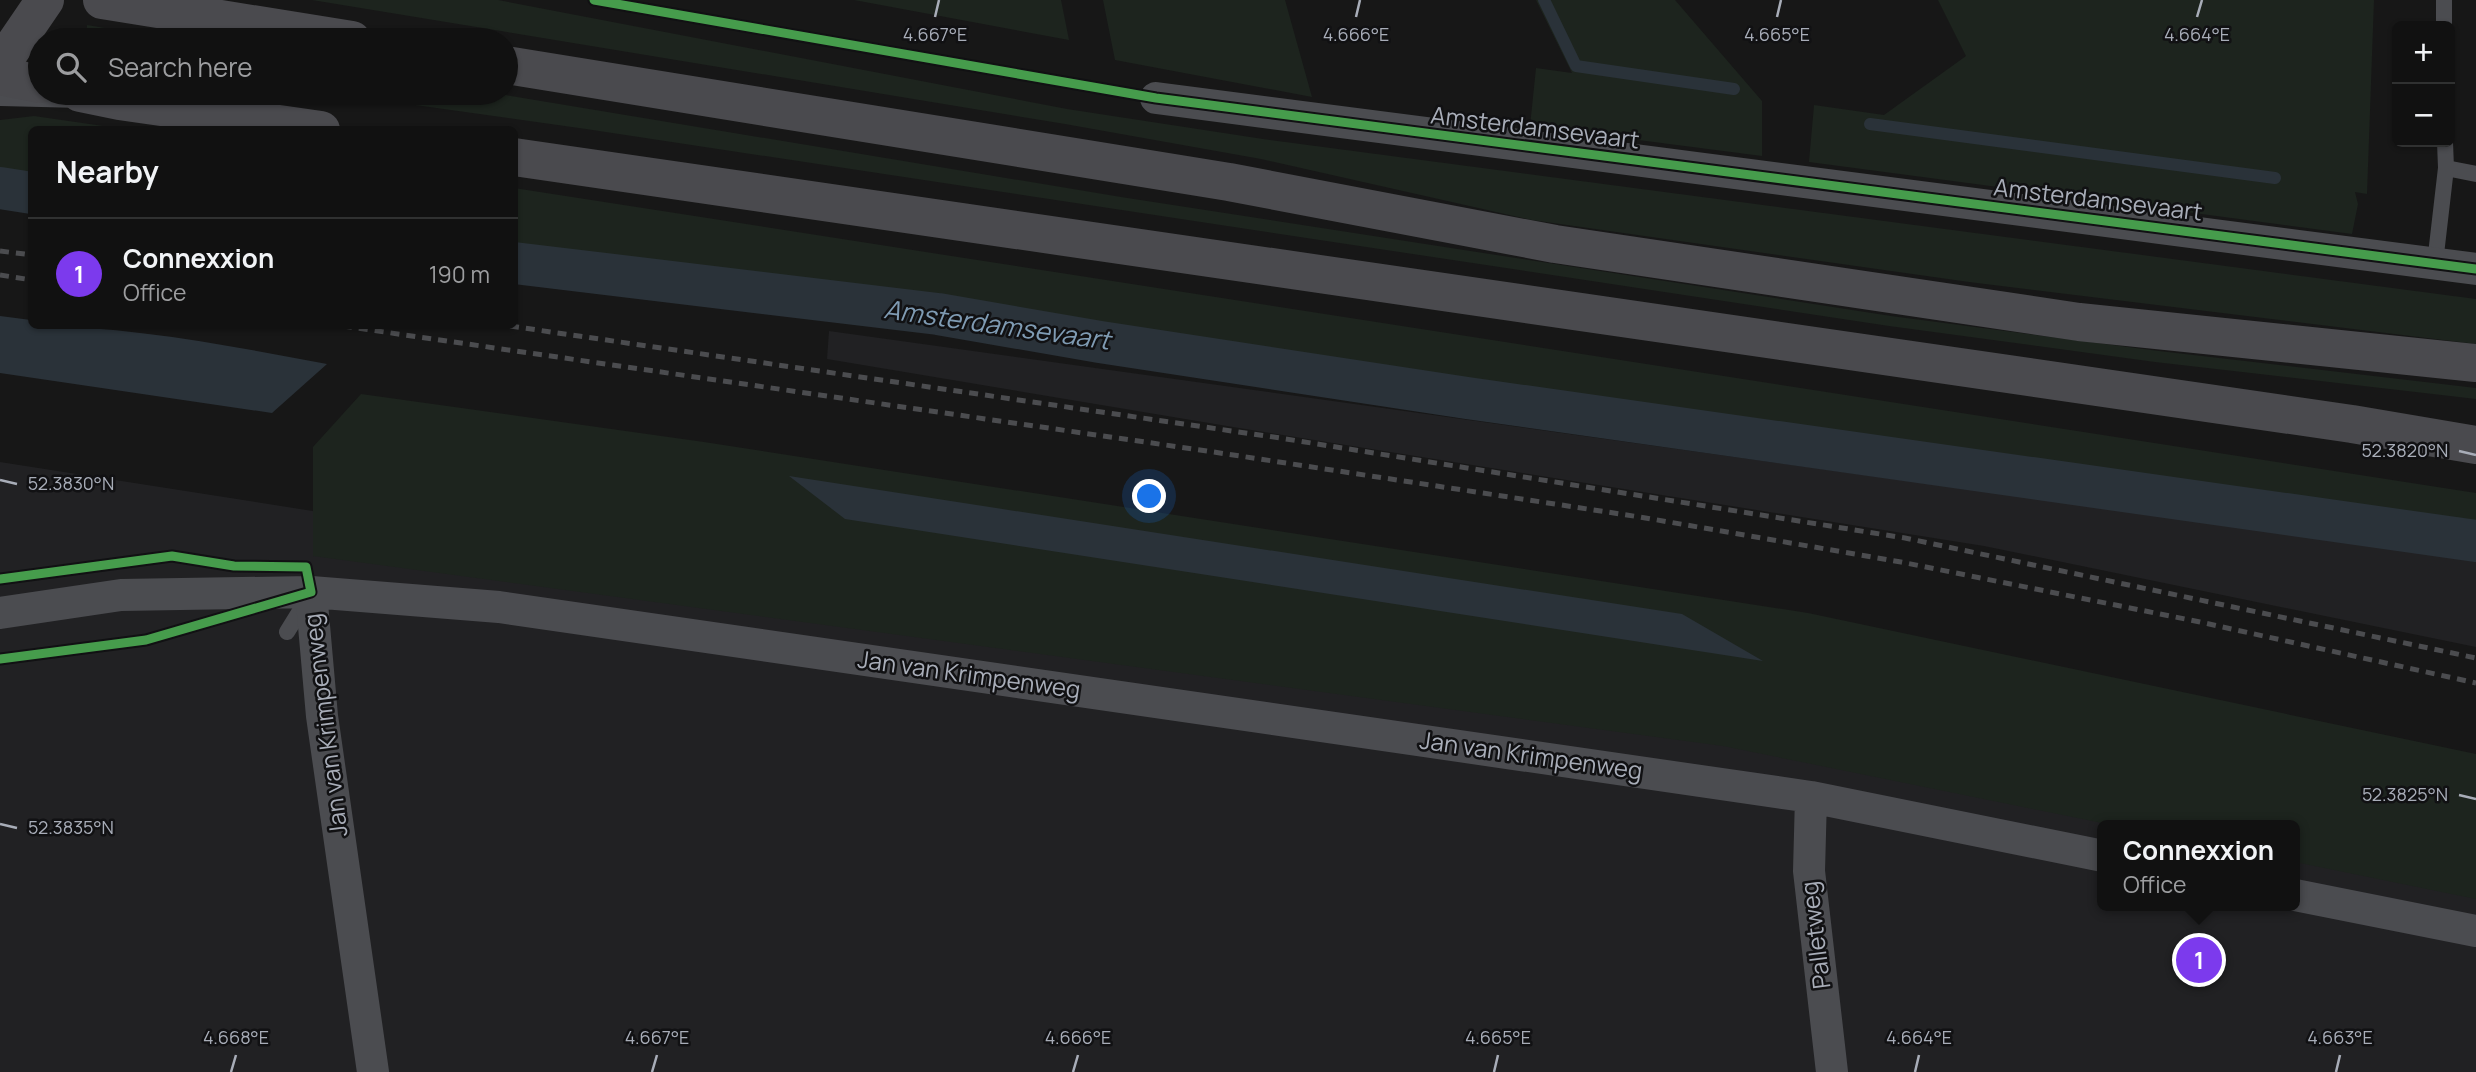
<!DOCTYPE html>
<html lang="en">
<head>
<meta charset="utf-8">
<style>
	body { margin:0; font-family:Manrope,sans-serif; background:#1e1f1f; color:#f1f3f6 }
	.controls { position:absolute; right:21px; top:21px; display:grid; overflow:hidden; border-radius:10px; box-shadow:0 2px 5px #0004 }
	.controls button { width:63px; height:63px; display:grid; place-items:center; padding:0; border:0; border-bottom:2px solid #303131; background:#111; color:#f1f3f6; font:35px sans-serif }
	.you { position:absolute; left:1150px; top:497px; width:24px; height:24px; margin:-18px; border:5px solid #fff; border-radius:50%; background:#1a73e8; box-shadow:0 0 0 10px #1a73e833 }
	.badge { display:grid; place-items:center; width:46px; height:46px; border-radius:50%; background:#7c3aed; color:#fff; font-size:23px; font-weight:700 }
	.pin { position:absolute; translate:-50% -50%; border:4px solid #fff; box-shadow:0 2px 7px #0006 }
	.popup { position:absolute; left:2097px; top:820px; width:203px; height:91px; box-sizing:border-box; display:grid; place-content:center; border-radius:10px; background:#111; filter:drop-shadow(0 2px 5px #0005); font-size:23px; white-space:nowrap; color:#9c9d9f }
	.popup b { font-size:26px; color:#f1f3f6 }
	.popup::after { content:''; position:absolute; left:50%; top:100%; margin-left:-14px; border:14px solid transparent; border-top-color:#111 }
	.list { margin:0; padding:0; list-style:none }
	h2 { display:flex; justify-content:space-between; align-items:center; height:91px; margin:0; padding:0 28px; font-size:30px }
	h2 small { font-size:23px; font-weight:400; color:#9c9d9f }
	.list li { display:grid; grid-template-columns:46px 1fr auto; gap:21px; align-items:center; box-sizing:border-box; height:112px; padding:0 28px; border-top:2px solid #303131 }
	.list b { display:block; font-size:26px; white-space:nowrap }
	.list p { margin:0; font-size:23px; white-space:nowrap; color:#9c9d9f }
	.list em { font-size:23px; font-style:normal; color:#9c9d9f }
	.icon { flex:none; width:38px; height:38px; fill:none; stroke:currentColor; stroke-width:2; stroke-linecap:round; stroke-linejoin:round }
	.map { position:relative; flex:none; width:2476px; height:1072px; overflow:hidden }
	.search { position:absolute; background:#111; box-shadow:0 2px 5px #0004; left:28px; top:28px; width:490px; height:77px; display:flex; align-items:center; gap:18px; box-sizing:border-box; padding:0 24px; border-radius:38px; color:#9c9d9f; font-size:26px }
	.panel { position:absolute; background:#111; box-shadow:0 2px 5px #0004; left:28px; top:126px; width:490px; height:203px; border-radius:10px }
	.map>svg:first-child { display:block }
</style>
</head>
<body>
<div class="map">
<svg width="2476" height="1072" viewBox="0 0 2476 1072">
	<rect width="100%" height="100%" fill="#171717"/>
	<path fill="#212123" d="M829 331 2476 560V647L1984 546 1239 428 827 359Z
		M0 462 721 575 2266 825H2103V906H2295V831L2476 867V1072H0Z"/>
	<path fill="#1d241e" d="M312 0H498L1067 109 1263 139 2476 299V344L1969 282 1532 220 1261 159 1065 124Z
		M854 0H1061L1069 40Z
		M1103 0H1285L1312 97 1115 60Z
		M1536 0H1675L1762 101V156L1530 126 1536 68 1572 73Z
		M1938 0H2374L2367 194 2355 192 2358 204 2352 234 1809 162 1814 105 1884 115 1966 56Z
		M87 25 178 40H86Z
		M329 93H493L1121 197 1891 316 2159 351 2476 388V399L2155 362 1889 326 586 129Z
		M34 116 124 129 32 130 31 178 0 174V120Z
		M514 188 2476 493V537L2091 482 1362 370 515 249Z
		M361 394 704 442 1808 613 2476 754V899L2295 862V825H2112L1723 746 313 556V447Z"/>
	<path fill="#2a3239" d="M0 316 31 320 32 326C131 326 230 346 327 364L272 413 0 373Z
		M789 476 1682 614 1763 661 845 519Z"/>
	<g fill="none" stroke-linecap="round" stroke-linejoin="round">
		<path stroke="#2a3239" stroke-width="12" d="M1544 0 1576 66 1734 89
			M1870 124 2275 178"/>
		<path stroke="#2a3239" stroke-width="42" d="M0 188 32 193
			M514 263 938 314 1100 342 1467 398 2476 541"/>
		<path stroke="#4b4c50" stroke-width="16" d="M2444 0V26
			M0 98 82 100
			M2445 142 2446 168 2476 174
			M2435 263 2446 168
			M287 632 308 598"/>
		<path stroke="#4b4c50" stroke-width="32" d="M1156 98 2476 269
			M311 592 322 716 373 1072
			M0 613 121 595 311 592 499 607 1811 797 2103 856
			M1811 797 1809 871 1832 1072
			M2295 895 2476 931"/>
		<path stroke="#4a4a4e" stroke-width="38" d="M102 0 352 40
			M506 65 1229 182 1555 244 2079 322 2476 363
			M0 66 45 0
			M0 76 40 84
			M80 93 119 101 321 130
			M514 157 2352 424 2476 445"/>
		<path stroke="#4b4c4f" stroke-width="5" stroke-dasharray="9 7" stroke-linecap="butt" d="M0 251 32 255
			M0 275 32 280
			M343 326 1207 451 1640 517 1901 562 2200 622 2476 683
			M510 326 1280 438 1905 538 2476 658"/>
		<g stroke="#111113" stroke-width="13">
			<path id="cycleway" d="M594 0 1156 98 2476 269
				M0 579 172 556 234 566 306 567 311 592 146 640 0 659"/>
		</g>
		<use href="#cycleway" stroke="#469c4c" stroke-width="9"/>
	</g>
	<path fill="none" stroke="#a8adb8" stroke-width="2.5" d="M935 17 939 0M1356 17 1360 0M1777 17 1781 0M2197 17 2202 0M2459 451 2476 455M0 480 17 484M2459 795 2476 799M0 824 17 828M231 1072 236 1055M652 1072 657 1055M1073 1072 1078 1055M1494 1072 1498 1055M1915 1072 1919 1055M2336 1072 2340 1055"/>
	<g text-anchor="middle" stroke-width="5" stroke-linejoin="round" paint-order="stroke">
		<g font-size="24" fill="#a8adb8" stroke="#111113">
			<text transform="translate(1535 128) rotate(7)" y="8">Amsterdamsevaart</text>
			<text transform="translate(2098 200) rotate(7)" y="8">Amsterdamsevaart</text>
			<text transform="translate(969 675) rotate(8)" y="8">Jan van Krimpenweg</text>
			<text transform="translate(326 725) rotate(-97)" y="8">Jan van Krimpenweg</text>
			<text transform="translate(1531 756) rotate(8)" y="8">Jan van Krimpenweg</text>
			<text transform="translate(1816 935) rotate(-97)" y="8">Palletweg</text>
		</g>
		<g font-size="26" font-style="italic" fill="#7f9bb3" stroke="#111113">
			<text transform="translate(997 325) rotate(8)" y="9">Amsterdamsevaart</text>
		</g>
	</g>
	<g font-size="18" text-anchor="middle" fill="#a8adb8" stroke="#111113" stroke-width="5" stroke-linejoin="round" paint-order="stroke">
		<text x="935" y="41">4.667°E</text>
		<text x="1356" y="41">4.666°E</text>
		<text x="1777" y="41">4.665°E</text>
		<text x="2197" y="41">4.664°E</text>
		<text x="2405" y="457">52.3820°N</text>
		<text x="71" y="490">52.3830°N</text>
		<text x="2405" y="801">52.3825°N</text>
		<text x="71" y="834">52.3835°N</text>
		<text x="236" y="1044">4.668°E</text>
		<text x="657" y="1044">4.667°E</text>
		<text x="1078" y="1044">4.666°E</text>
		<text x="1498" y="1044">4.665°E</text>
		<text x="1919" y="1044">4.664°E</text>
		<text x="2340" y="1044">4.663°E</text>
	</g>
</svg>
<div class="controls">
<button>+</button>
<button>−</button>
</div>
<div class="you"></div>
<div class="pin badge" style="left:2199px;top:960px">1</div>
<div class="popup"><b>Connexxion</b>Office</div>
<div class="search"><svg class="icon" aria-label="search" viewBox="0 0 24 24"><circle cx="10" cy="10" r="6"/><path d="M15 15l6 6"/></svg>Search here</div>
<section class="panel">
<h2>Nearby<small></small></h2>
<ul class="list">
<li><span class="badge">1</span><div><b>Connexxion</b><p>Office</p></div><em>190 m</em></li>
</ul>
</section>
</div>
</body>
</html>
